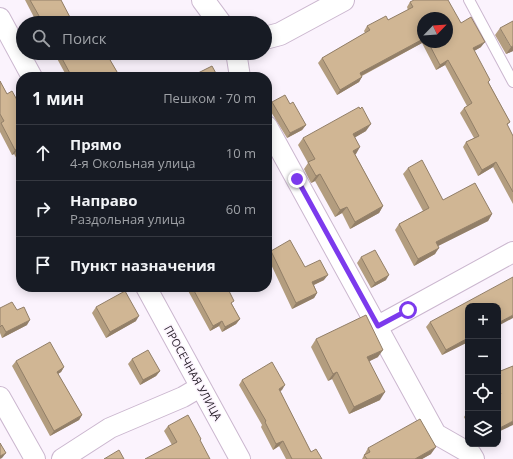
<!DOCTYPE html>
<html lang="ru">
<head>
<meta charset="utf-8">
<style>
	body { margin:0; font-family:"Open Sans",sans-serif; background:#20242c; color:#f1f3f6 }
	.controls { position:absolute; right:12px; bottom:12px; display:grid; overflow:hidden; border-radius:8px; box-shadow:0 2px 10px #0003 }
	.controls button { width:36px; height:36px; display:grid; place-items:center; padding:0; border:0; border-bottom:1px solid #363941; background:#171b24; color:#f1f3f6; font:20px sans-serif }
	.compass { position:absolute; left:417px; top:12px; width:36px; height:36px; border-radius:50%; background:#171b24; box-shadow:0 2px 10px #0003; rotate:65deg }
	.stop { position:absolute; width:12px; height:12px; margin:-9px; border:3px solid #7c3aed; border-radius:50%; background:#fff }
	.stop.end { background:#7c3aed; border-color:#fff; box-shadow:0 1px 4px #0008 }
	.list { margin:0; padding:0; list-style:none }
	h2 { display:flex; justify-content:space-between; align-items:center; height:52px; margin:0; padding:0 16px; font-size:17px }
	h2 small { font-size:13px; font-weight:400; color:#9ea1a6 }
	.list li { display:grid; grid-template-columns:26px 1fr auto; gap:12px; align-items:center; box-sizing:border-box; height:56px; padding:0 16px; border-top:1px solid #363941 }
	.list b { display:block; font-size:15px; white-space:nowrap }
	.list p { margin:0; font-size:13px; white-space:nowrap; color:#9ea1a6 }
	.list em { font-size:13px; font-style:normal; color:#9ea1a6 }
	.icon { flex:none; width:22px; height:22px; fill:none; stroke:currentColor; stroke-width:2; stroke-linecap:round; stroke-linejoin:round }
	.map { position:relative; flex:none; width:513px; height:459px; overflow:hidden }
	.search { position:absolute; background:#171b24; box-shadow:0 2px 10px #0003; left:16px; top:16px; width:256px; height:44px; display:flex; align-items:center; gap:10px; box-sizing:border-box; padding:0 14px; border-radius:22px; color:#9ea1a6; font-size:15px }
	.panel { position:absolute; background:#171b24; box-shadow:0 2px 10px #0003; left:16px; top:72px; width:256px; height:220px; border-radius:16px }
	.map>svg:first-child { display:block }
</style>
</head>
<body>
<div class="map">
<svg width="513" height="459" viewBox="0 0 513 459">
	<rect width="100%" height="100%" fill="#fbf3fd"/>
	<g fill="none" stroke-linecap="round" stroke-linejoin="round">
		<g stroke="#cbb7cf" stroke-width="12">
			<path id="service" d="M469 0 513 82"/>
		</g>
		<g stroke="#cbb7cf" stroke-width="22">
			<path id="minor" d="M0 18 32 77
				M239 53 237 58 240 77
				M267 126 436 434 471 454 474 459
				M146 287 240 459
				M378 326 513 252
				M0 397 35 459
				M62 459 110 428 183 397 200 387"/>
		</g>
		<g stroke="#cbb7cf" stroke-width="24">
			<path id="tertiary" d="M203 0 220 23
				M265 38 280 34 343 0"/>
		</g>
		<use href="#service" stroke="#fff" stroke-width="10"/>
		<use href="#minor" stroke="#fff" stroke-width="20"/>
		<use href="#tertiary" stroke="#fff" stroke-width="22"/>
	</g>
	<path fill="#b39d7f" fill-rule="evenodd" d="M25 0H61L73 23H37Z
		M410 2 461 23 481 47 474 51 489 83 510 122 507 125 513 136V204L493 167 478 176 463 147 466 142 474 138 460 113 464 108 467 106 445 65 436 70 422 43 362 76 359 82 337 95 318 63 322 58 365 33 364 31 367 26 388 20 408 10 407 7ZM423 18 447 42H423Z
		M500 28 513 51 506 54 495 35Z
		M54 53H106L120 77H67Z
		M0 81 7 94 21 107V166L14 154 12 155 0 132Z
		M272 102 290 104 306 125 302 130 287 138 268 107Z
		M366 131 355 137 356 154H355L383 206 379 213 350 229 342 213 335 217 315 181 311 183 304 169 308 163 298 145 303 138Z
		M408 168 443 200 492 214 488 221 438 246 435 254 414 266 395 230 399 224 423 211 403 174Z
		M271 251 305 267 324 280 314 285 317 293 314 298 292 309 267 256Z
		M361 257 386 280 371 288 357 263Z
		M179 287H227L232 304 240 319 236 324 222 332 219 326 210 331 186 287 181 290Z
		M96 307 136 321 106 338 92 313Z
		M0 308 17 310 27 325 2 338 0 333Z
		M430 322 468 342 442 355 426 327Z
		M316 339 378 357 369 361 380 400 349 414 332 379 328 381 311 347Z
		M132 359 160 371 156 376 140 385 128 364Z
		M16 361 64 367 61 372 58 374 82 415 79 420 50 436 12 366Z
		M513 366 498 432V372Z
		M242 380 282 390 280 391 311 452 322 459H286L279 446 273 450 261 427 262 425 239 385Z
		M468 411V425L464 417Z
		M168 426 200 441 172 445 164 431Z
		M368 448 431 454 422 459H362Z"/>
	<path fill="#927f68" d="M423 39V42L422 43 357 78 360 73Z
		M485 42 481 47 469 54 473 48Z
		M513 46V51L506 54 511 47Z
		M448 60 445 65 436 70 440 65Z
		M362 77 359 82 337 95 340 90Z
		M371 124 366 131 349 141 353 134Z
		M306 125 302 130 287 138 290 133Z
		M360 147 356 154 349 158 353 151Z
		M18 149 14 154 12 155 15 150Z
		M496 162 493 167 478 176 482 170Z
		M320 174 315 181 311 183 316 176Z
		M383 206 379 213 350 229 355 222Z
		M347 207 342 213 335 217 340 210Z
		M492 214 488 221 432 249 436 242Z
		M439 248 435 254 414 266 418 259Z
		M328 275 324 280 309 287 312 282Z
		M389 275 386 280 371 288 375 283Z
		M317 293 314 298 292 309 296 303Z
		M513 315V318L498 326V323Z
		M139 316 136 321 106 338 110 332Z
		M240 319 236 324 222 332 225 327Z
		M30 320 27 325 2 338 6 332Z
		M222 321 219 326 210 331 213 326Z
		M468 338V342L442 355 446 350Z
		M383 350 378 357 362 365 367 357Z
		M64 367 61 372 53 377 57 372Z
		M160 371 156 376 140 385 143 380Z
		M337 372 332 379 328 381 333 374Z
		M285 385 282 390 275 394 279 389Z
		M385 392 380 400 349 414 354 407Z
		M82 415 79 420 50 436 54 431Z
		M513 421V425L498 432V429Z
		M283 441 279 446 273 450 276 444Z
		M436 447 431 454 422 459H415Z
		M6 453 2 458 0 459V456Z"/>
	<path fill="#d0b694" stroke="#927f68" d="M30 0H61L73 23H43Z
		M414 0H448L461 23 471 17 485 42 473 48 490 80 488 82 510 122 507 124 513 136V192L496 162 482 170 466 142 479 136 464 108 472 103 448 60 440 65 428 42H447V18H423V39L360 73 362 77 340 90 322 58 370 30 367 26 386 16 388 20 413 7 410 2Z
		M513 21V46L511 47 500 28Z
		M59 53H106L120 77H72Z
		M212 66 218 77H190Z
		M0 81 7 94 12 91 21 107V155L18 149 15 150 1 123 4 121 0 114Z
		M285 95 290 104 293 102 306 125 290 133 272 102Z
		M359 107 360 109 362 107 371 124 353 134 360 147 353 151 383 206 355 222 347 207 340 210 320 174 316 176 308 162 315 159 303 138Z
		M422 160 443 200 475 183 492 214 436 242 439 248 418 259 399 224 429 208 408 168Z
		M290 240 305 267 320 260 328 275 312 282 317 293 296 303 271 251Z
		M375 250 389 275 375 283 361 257Z
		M513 277V315L498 323V306H468V338L446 350 430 322Z
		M192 287H227L234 301 231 303 240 319 225 327 222 321 213 326Z
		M125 291 139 316 110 332 96 307Z
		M12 302 17 310 24 307 30 320 6 332 2 325 0 327V308Z
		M366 315 383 350 367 357 385 392 354 407 337 372 333 374 316 339Z
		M50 342 64 367 57 372 82 415 54 431 16 361Z
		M148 350 160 371 143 380 132 359Z
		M272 362 285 385 279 389 311 452 316 449 322 459H292L283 441 276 444 265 422 266 421 242 380Z
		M513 366V421L498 429V396L501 394 498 387V372Z
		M188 415 201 439 200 440 210 459H145L177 442 168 426Z
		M420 419 436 447 415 459H367L364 455 370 452 368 448Z
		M0 443 6 453 0 456Z
		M119 450 124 459H104Z"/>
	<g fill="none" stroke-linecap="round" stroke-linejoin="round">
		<path stroke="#7c3aed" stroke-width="5" d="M297 179 378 326 408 310"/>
	</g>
	<g text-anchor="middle" stroke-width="3" stroke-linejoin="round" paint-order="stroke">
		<g font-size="11" fill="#211a23" stroke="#fbf3fd">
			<text transform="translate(193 373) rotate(61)" y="4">ПРОСЕЧНАЯ УЛИЦА</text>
		</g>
	</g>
</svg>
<div class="controls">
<button>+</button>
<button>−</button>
<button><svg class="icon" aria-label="locate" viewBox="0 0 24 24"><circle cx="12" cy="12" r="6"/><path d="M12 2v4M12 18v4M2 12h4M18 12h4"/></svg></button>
<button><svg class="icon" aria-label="layers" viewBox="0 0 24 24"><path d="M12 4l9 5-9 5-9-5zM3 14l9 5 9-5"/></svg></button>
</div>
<svg class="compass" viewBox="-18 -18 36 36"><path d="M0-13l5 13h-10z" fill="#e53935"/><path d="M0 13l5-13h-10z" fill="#9ea1a6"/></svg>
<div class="stop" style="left:408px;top:310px"></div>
<div class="stop end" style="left:297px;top:179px"></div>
<div class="search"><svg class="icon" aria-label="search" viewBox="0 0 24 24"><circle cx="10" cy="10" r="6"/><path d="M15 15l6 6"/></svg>Поиск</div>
<section class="panel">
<h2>1 мин<small>Пешком · 70 m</small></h2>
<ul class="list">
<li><svg class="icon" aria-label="ahead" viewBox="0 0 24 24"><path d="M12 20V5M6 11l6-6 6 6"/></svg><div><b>Прямо</b><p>4-я Окольная улица</p></div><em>10 m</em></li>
<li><svg class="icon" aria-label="right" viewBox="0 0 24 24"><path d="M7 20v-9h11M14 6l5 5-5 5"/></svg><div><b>Направо</b><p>Раздольная улица</p></div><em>60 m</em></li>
<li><svg class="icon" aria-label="arrive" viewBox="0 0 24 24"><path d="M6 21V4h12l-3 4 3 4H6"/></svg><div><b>Пункт назначения</b></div></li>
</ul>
</section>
</div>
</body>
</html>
